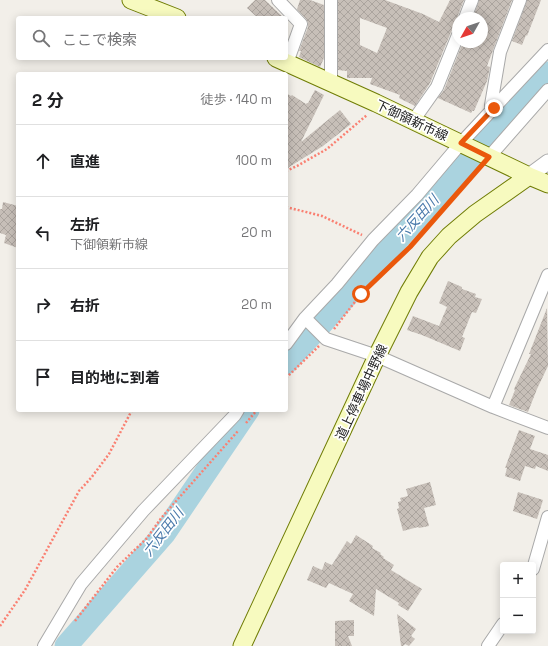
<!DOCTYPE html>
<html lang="ja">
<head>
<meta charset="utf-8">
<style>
	body { margin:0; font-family:"Space Grotesk","Noto Sans JP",sans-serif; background:#f6f6f6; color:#202124 }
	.controls { position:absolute; right:12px; bottom:12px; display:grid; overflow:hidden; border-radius:4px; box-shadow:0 2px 10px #0003 }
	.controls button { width:36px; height:36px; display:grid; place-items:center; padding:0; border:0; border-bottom:1px solid #e0e0e0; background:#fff; color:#202124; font:20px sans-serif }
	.compass { position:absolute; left:452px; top:12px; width:36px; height:36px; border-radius:50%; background:#fff; box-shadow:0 2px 10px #0003; rotate:230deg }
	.stop { position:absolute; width:12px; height:12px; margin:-9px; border:3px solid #ea580c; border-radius:50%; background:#fff }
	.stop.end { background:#ea580c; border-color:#fff; box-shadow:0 1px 4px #0008 }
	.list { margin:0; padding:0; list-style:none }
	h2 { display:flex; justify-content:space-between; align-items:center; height:52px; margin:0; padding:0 16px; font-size:17px }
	h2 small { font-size:13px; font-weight:400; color:#757577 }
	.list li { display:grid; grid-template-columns:26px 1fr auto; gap:12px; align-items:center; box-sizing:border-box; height:72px; padding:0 16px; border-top:1px solid #e0e0e0 }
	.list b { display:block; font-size:15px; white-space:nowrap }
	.list p { margin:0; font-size:13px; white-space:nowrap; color:#757577 }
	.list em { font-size:13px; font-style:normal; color:#757577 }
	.icon { flex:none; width:22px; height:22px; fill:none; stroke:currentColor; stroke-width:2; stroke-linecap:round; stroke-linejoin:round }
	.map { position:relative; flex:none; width:548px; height:646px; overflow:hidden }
	.search { position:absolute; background:#fff; box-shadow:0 2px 10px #0003; left:16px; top:16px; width:272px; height:44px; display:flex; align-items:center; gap:10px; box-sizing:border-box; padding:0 14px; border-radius:4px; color:#757577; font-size:15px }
	.panel { position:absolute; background:#fff; box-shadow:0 2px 10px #0003; left:16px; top:72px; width:272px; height:340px; border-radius:4px }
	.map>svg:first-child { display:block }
</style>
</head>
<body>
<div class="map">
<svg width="548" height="646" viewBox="0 0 548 646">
	<defs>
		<pattern id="building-cross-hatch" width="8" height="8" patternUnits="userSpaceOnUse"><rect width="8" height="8" fill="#c7bfb8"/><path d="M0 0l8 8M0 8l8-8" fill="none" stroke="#aba49e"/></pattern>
	</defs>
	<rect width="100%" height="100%" fill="#f2efe9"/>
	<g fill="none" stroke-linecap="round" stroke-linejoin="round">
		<path stroke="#aad3df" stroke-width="23" d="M286 363 351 291 548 73
			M66 646 164 534 248 410"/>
	</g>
	<path fill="url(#building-cross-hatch)" fill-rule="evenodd" d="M255 0H265L284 18H258L247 8Z
		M300 0H310L324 5V58L320 67 299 57 301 51H299L308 27V23L306 19 297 9Z
		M338 0H385L423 14 439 22 450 0H464L458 15V20L451 32 430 83 415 106 399 98 400 95 370 84 372 78H347V71L338 70ZM360 18 387 28 377 53 360 45Z
		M479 0H512L487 66 490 67 487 81 474 111H472L471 113 438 98 444 90 463 42H482V18H473Z
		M527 0H541L527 36 526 35 522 45 512 41Z
		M315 90 324 95 301 142 340 110 351 124 323 146 289 167 286 172V93L291 96 292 95 306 104 307 103H308Z
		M3 202 18 206V248L4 243 6 235 0 233V209H2Z
		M448 281 462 287V289L476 294 475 297 482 299 476 313 472 312 462 337 465 338 460 351 422 335 407 330 413 316 439 326 447 307 439 303Z
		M547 308 548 366 537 389 528 412 509 405 515 390 514 389 531 354H529Z
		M519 430 535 436 530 449 548 455V471L536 466 535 469 525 466 520 481 505 476 507 468H505Z
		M430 482 436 505 424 508 429 526 419 528 418 527 403 531 397 509 399 508 398 502 401 501 400 498 408 496 406 489Z
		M518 492 543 500 537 519 513 511Z
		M356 535 373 546 372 548 381 553 380 554 384 557 383 558 394 565 391 570 422 589 408 611 398 605 399 603 376 589 374 616 349 601 353 594 329 583 326 588 307 580 313 566 322 570 325 562 332 565 347 541 351 544Z
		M397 614 416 629 411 636 415 639 409 646 405 644 403 646H401Z
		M354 620V636H348L352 646H335V621Z"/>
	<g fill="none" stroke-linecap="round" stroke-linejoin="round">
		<g stroke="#a9a9a9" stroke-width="14">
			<path id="minor" d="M278 0 301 24 287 63
				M465 18 472 0
				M331 83V0
				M494 108 491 105 500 52 520 0
				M413 121 437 87 458 35
				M489 157 548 90
				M305 318 326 339 377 356 493 407 548 428
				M286 344 305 318 337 284 373 240 417 195 461 143 548 50
				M493 407 548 275
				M533 569 548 517
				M44 646 81 584 143 511 235 415 238 410
				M488 646 503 624"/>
		</g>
		<g stroke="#a9a9a9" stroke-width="17">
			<path id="tertiary" d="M529 176 548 162"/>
		</g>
		<g stroke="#707d05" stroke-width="19">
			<path id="secondary" d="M131 0 177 18
				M276 58 376 103 529 176 548 184
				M242 646 377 356 409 292 430 257 449 236 475 214 529 176"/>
		</g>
		<path stroke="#fa8072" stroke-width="2.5" stroke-dasharray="2 2" stroke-linecap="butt" d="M286 171 297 166 327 149 367 115
			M286 207 322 216 362 235
			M334 329 361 294 410 247 479 168
			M286 378 319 346
			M246 423 257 410
			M75 621 117 567 147 538 162 517 238 431
			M0 626 25 590 79 491 91 478 109 454 132 410"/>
		<use href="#minor" stroke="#fff" stroke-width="12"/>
		<use href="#tertiary" stroke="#fff" stroke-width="15"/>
		<use href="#secondary" stroke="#f7fabf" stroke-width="17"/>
	</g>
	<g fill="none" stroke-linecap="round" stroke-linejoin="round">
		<path stroke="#ea580c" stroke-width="5" d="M361 294 410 247 489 157 461 143 494 108"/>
	</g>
	<g text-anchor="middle" stroke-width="3.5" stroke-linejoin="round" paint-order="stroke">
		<g font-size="13" fill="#222" stroke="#fff">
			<text transform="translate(412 120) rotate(25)" y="5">下御領新市線</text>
			<text transform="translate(361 392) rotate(-65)" y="5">道上停車場中野線</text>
		</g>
		<g font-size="14" font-style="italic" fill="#4a7aab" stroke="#fff">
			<text transform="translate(417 218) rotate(-48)" y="5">六反田川</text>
			<text transform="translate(163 532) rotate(-52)" y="5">六反田川</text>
		</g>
	</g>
</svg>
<div class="controls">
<button>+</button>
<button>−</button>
</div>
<svg class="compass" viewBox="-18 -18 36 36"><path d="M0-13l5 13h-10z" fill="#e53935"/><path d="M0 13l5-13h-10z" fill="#757577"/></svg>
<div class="stop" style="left:361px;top:294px"></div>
<div class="stop end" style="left:494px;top:108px"></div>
<div class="search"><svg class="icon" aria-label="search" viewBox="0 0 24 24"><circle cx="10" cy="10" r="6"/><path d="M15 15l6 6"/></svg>ここで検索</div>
<section class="panel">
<h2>2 分<small>徒歩 · 140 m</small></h2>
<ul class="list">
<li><svg class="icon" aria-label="ahead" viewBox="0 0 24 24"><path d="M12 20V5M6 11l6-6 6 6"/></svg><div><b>直進</b></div><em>100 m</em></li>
<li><svg class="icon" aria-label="left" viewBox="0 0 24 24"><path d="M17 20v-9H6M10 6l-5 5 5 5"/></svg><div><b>左折</b><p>下御領新市線</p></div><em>20 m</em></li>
<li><svg class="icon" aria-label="right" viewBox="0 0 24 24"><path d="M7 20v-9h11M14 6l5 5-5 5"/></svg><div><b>右折</b></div><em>20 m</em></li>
<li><svg class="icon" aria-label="arrive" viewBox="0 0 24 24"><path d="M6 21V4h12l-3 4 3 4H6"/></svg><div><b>目的地に到着</b></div></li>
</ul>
</section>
</div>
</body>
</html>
